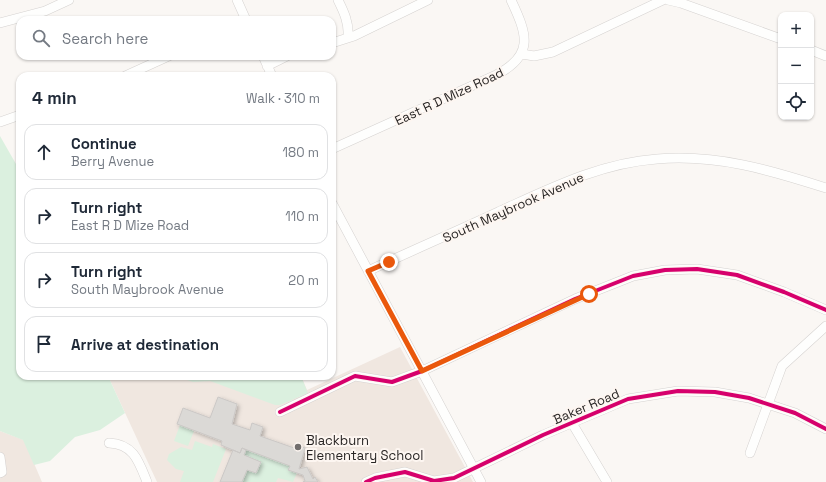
<!DOCTYPE html>
<html lang="en">
<head>
<meta charset="utf-8">
<style>
	body { margin:0; font-family:"Space Grotesk",sans-serif; background:#f2f2f3; color:#1f2937 }
	.controls { position:absolute; right:12px; top:12px; display:grid; overflow:hidden; border-radius:8px; box-shadow:0 1px 3px #0004 }
	.controls button { width:36px; height:36px; display:grid; place-items:center; padding:0; border:0; border-bottom:1px solid #e0e1e3; background:#fff; color:#1f2937; font:20px sans-serif }
	.stop { position:absolute; width:12px; height:12px; margin:-9px; border:3px solid #ea580c; border-radius:50%; background:#fff }
	.stop.end { background:#ea580c; border-color:#fff; box-shadow:0 1px 4px #0008 }
	.list { margin:0; padding:0; list-style:none }
	h2 { display:flex; justify-content:space-between; align-items:center; height:52px; margin:0; padding:0 16px; font-size:17px }
	h2 small { font-size:13px; font-weight:400; color:#747a83 }
	.list li { display:grid; grid-template-columns:26px 1fr auto; gap:12px; align-items:center; box-sizing:border-box; height:56px; margin:0 8px 8px; padding:0 8px; border:1px solid #e0e1e3; border-radius:12px }
	.list b { display:block; font-size:15px; white-space:nowrap }
	.list p { margin:0; font-size:13px; white-space:nowrap; color:#747a83 }
	.list em { font-size:13px; font-style:normal; color:#747a83 }
	.icon { flex:none; width:22px; height:22px; fill:none; stroke:currentColor; stroke-width:2; stroke-linecap:round; stroke-linejoin:round }
	.map { position:relative; flex:none; width:826px; height:482px; overflow:hidden }
	.search { position:absolute; background:#fff; box-shadow:0 1px 3px #0004; left:16px; top:16px; width:320px; height:44px; display:flex; align-items:center; gap:10px; box-sizing:border-box; padding:0 14px; border-radius:12px; color:#747a83; font-size:15px }
	.panel { position:absolute; background:#fff; box-shadow:0 1px 3px #0004; left:16px; top:72px; width:320px; height:308px; border-radius:12px }
	.map>svg:first-child { display:block }
</style>
</head>
<body>
<div class="map">
<svg width="826" height="482" viewBox="0 0 826 482">
	<defs>
		<filter id="shadow"><feDropShadow dx="2" dy="2" stdDeviation="2" flood-color="#0004"/></filter>
	</defs>
	<rect width="100%" height="100%" fill="#faf7f4"/>
	<path fill="#f0e7e0" d="M400 347 473 482H157L108 376H301L307 390Z
		M0 431 24 440 42 482H0Z"/>
	<path fill="#dbf0df" d="M0 136 20 171V376H108L125 413 100 430 75 437 50 461 34 465 23 440 0 431Z
		M175 376H301L308 393 280 405H275L210 381 193 382Z
		M180 425 194 431 188 446 174 441Z
		M195 441 212 447 213 444 226 449 213 482H180L184 471 176 469 167 460 169 454 181 447 192 450Z
		M246 450 290 466 289 470 297 473 293 482 278 478 276 482H242L247 470 256 473 260 462 244 455Z"/>
	<path fill="#dbd9d6" stroke="#cbc8c6" filter="url(#shadow)" d="M218 397 237 404 232 424 250 430 252 423 263 427 260 436 297 449 298 445 305 448 299 469 307 467 313 479 315 477 318 482H303L305 481 303 475 288 470 290 466 242 448 240 453 221 445 222 441 177 424 183 408 210 418Z
		M242 448 246 450 244 455 261 462 256 473 247 470 242 482H220L233 450 240 453Z"/>
	<g fill="none" stroke-linecap="round" stroke-linejoin="round">
		<g stroke="#d5d2d0" stroke-width="10">
			<path id="minor" d="M237 0 246 20
				M338 0C344 12 349 23 348 36
				M668 0 681 3 781 39
				M0 23 45 11 69 0
				M332 43 354 36 428 0
				M811 50 826 56
				M522 54 534 56 553 52 663 0
				M263 56 272 76
				M267 66 287 56
				M125 76 169 56
				M0 122 20 115
				M332 149 496 75C535 55 527 34 511 0
				M332 203 481 482
				M368 271C411 251 455 232 498 212 549 189 600 163 657 159 717 154 770 170 826 188
				M280 412 355 376 392 382 422 371 575 299 633 276 665 270 697 269 737 275 784 292 826 310
				M572 423 607 482
				M109 443C134 444 139 462 147 482
				M750 453 782 366 826 326
				M0 457 2 472 0 473
				M366 482 375 478 405 472 434 481 454 478 543 435 628 399 678 391 715 392 749 398 795 413 826 429"/>
		</g>
		<use href="#minor" stroke="#fefefd" stroke-width="9"/>
		<g stroke="#fdf6f1" stroke-width="6">
			<path id="cycleway" d="M280 412 355 376 392 382 422 371 575 299 633 276 665 270 697 269 737 275 784 292 826 310
				M366 482 375 478 405 472 434 481 454 478 543 435 628 399 678 391 715 392 749 398 795 413 826 429"/>
		</g>
		<use href="#cycleway" stroke="#d6006c" stroke-width="4"/>
	</g>
	<g fill="none" stroke-linecap="round" stroke-linejoin="round">
		<path stroke="#ea580c" stroke-width="5" d="M389 262 368 271 422 371 589 294"/>
	</g>
	<circle fill="#726e6d" stroke="#fdf6f1" stroke-width="1.5" cx="298" cy="447" r="4"/>
	<g text-anchor="middle" stroke-width="4" stroke-linejoin="round" paint-order="stroke">
		<g font-size="13" fill="#282524" stroke="#fdf6f1">
			<text transform="translate(449 96) rotate(-25)" y="5">East R D Mize Road</text>
			<text transform="translate(513 207) rotate(-24)" y="5">South Maybrook Avenue</text>
			<text transform="translate(586 406) rotate(-23)" y="5">Baker Road</text>
		</g>
		<g font-size="13" fill="#282524" stroke="#fdf6f1" text-anchor="start">
			<text x="306" y="445">Blackburn<tspan x="306" dy="15">Elementary School</tspan></text>
		</g>
	</g>
</svg>
<div class="controls">
<button>+</button>
<button>−</button>
<button><svg class="icon" aria-label="locate" viewBox="0 0 24 24"><circle cx="12" cy="12" r="6"/><path d="M12 2v4M12 18v4M2 12h4M18 12h4"/></svg></button>
</div>
<div class="stop" style="left:589px;top:294px"></div>
<div class="stop end" style="left:389px;top:262px"></div>
<div class="search"><svg class="icon" aria-label="search" viewBox="0 0 24 24"><circle cx="10" cy="10" r="6"/><path d="M15 15l6 6"/></svg>Search here</div>
<section class="panel">
<h2>4 min<small>Walk · 310 m</small></h2>
<ul class="list">
<li><svg class="icon" aria-label="ahead" viewBox="0 0 24 24"><path d="M12 20V5M6 11l6-6 6 6"/></svg><div><b>Continue</b><p>Berry Avenue</p></div><em>180 m</em></li>
<li><svg class="icon" aria-label="right" viewBox="0 0 24 24"><path d="M7 20v-9h11M14 6l5 5-5 5"/></svg><div><b>Turn right</b><p>East R D Mize Road</p></div><em>110 m</em></li>
<li><svg class="icon" aria-label="right" viewBox="0 0 24 24"><path d="M7 20v-9h11M14 6l5 5-5 5"/></svg><div><b>Turn right</b><p>South Maybrook Avenue</p></div><em>20 m</em></li>
<li><svg class="icon" aria-label="arrive" viewBox="0 0 24 24"><path d="M6 21V4h12l-3 4 3 4H6"/></svg><div><b>Arrive at destination</b></div></li>
</ul>
</section>
</div>
</body>
</html>
